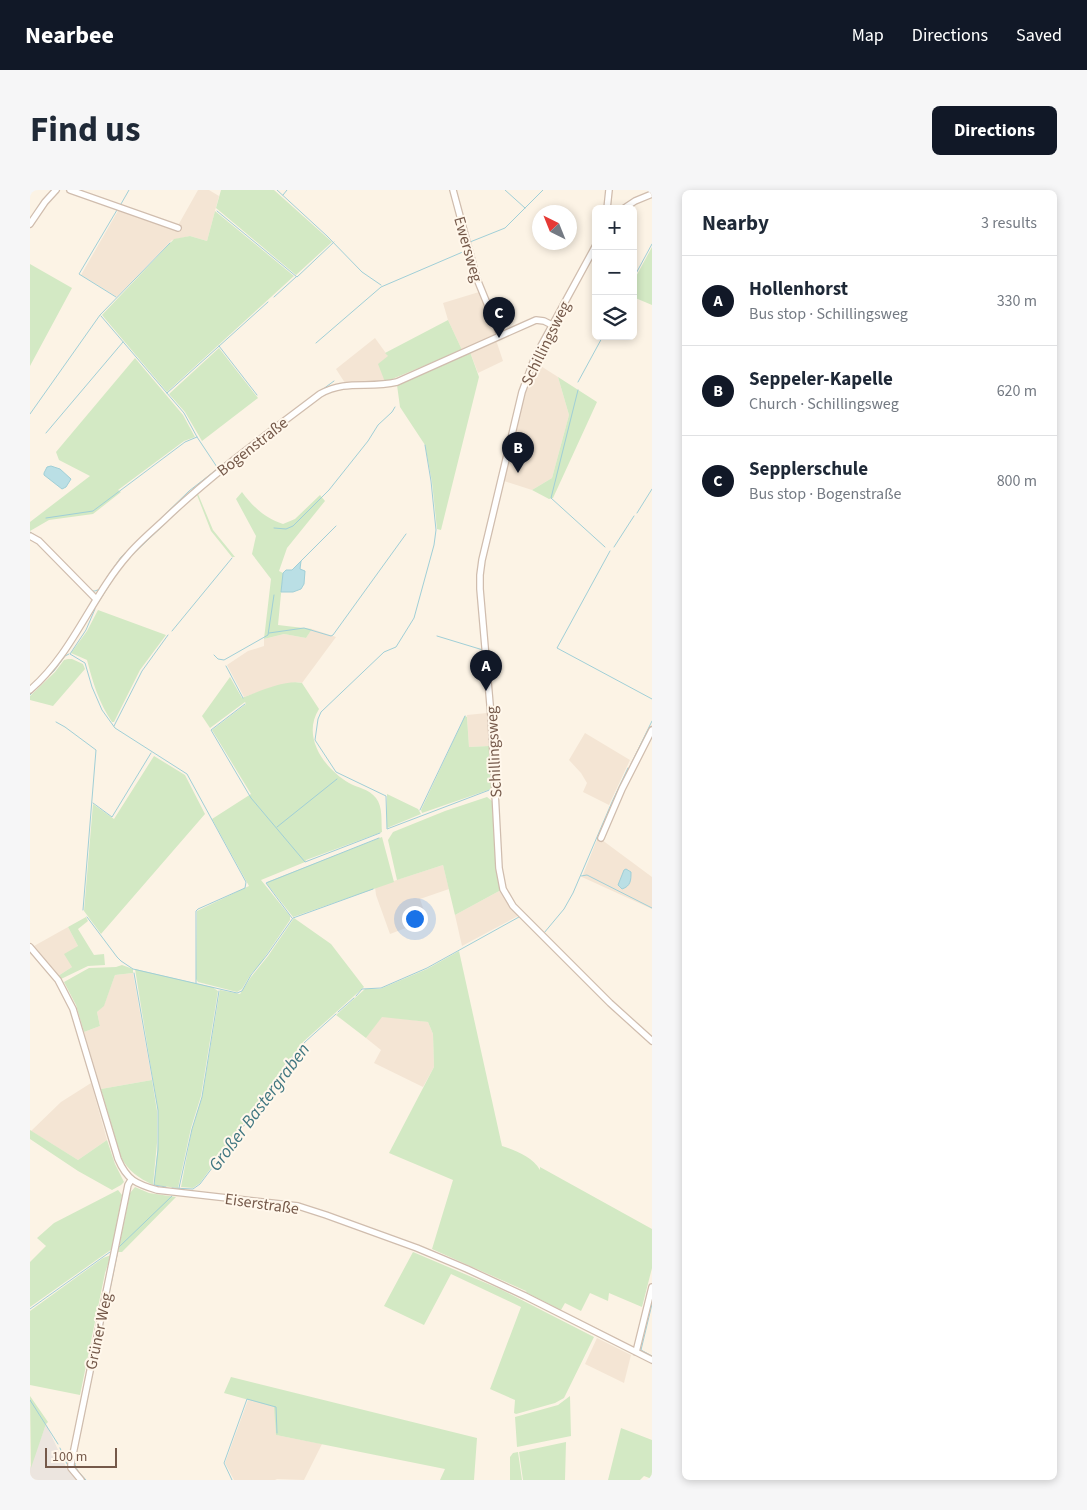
<!DOCTYPE html>
<html lang="en">
<head>
<meta charset="utf-8">
<style>
	body { margin:0; font-family:"Source Sans 3",sans-serif; background:#f6f6f7; color:#1f2937 }
	.controls { position:absolute; right:15px; top:15px; display:grid; overflow:hidden; border-radius:8px; box-shadow:0 2px 8px #0003 }
	.controls button { width:45px; height:45px; display:grid; place-items:center; padding:0; border:0; border-bottom:1px solid #e0e1e3; background:#fff; color:#1f2937; font:25px sans-serif }
	.compass { position:absolute; left:502px; top:15px; width:45px; height:45px; border-radius:50%; background:#fff; box-shadow:0 2px 8px #0003; rotate:317deg }
	.scale { position:absolute; left:15px; bottom:12px; width:72px; box-sizing:border-box; padding-left:5px; border:2px solid #75594a; border-top:0; font-size:14px; line-height:18px; white-space:nowrap; color:#75594a; -webkit-text-stroke:4px #fff7eb; paint-order:stroke }
	.you { position:absolute; left:384px; top:728px; width:18px; height:18px; margin:-12px; border:4px solid #fff; border-radius:50%; background:#1a73e8; box-shadow:0 0 0 8px #1a73e833 }
	.badge { display:grid; place-items:center; width:32px; height:32px; border-radius:50%; background:#111827; color:#fff; font-size:16px; font-weight:700 }
	.pin { position:absolute; translate:-50% -41px; filter:drop-shadow(0 1px 2px #0008) }
	.pin::after { content:''; position:absolute; top:26px; width:18px; height:15px; background:inherit; clip-path:polygon(0 0,100% 0,50% 100%) }
	.list { margin:0; padding:0; list-style:none }
	h2 { display:flex; justify-content:space-between; align-items:center; height:65px; margin:0; padding:0 20px; font-size:21px }
	h2 small { font-size:16px; font-weight:400; color:#747a83 }
	.list li { display:grid; grid-template-columns:32px 1fr auto; gap:15px; align-items:center; box-sizing:border-box; height:90px; padding:0 20px; border-top:1px solid #e0e1e3 }
	.list b { display:block; font-size:19px; white-space:nowrap }
	.list p { margin:0; font-size:16px; white-space:nowrap; color:#747a83 }
	.list em { font-size:16px; font-style:normal; color:#747a83 }
	.icon { flex:none; width:28px; height:28px; fill:none; stroke:currentColor; stroke-width:2; stroke-linecap:round; stroke-linejoin:round }
	.map { position:relative; flex:none; width:622px; height:1290px; overflow:hidden; border-radius:8px }
	header { display:flex; align-items:center; gap:30px; box-sizing:border-box; height:70px; padding:0 25px; background:#111827; color:#fff }
	header strong { font-size:24px }
	nav { display:flex; gap:28px; margin-inline-start:auto; font-size:18px }
	.intro { display:flex; align-items:center; justify-content:space-between; box-sizing:border-box; height:120px; padding:0 30px }
	h1 { margin:0; font-size:35px }
	.button { padding:12px 22px; border-radius:8px; background:#111827; color:#fff; font-size:18px; font-weight:700 }
	main { display:flex; gap:30px; padding:0 30px }
	aside { flex:1; background:#fff; border-radius:8px; box-shadow:0 2px 8px #0003 }
	.map>svg:first-child { display:block }
</style>
</head>
<body>
<header>
<strong>Nearbee</strong>
<nav><a>Map</a><a>Directions</a><a>Saved</a></nav>
</header>
<div class="intro"><h1>Find us</h1><a class="button">Directions</a></div>
<main>
<div class="map">
<svg width="622" height="1290" viewBox="0 0 622 1290">
	<rect width="100%" height="100%" fill="#fcf3e5"/>
	<path fill="#f4e5d4" d="M168 0H179L189 6 177 51 160 46 142 50 87 107 51 85 89 19 146 39Z
		M449 102 466 142 463 146 432 160 418 130 413 113Z
		M345 148 358 166 355 192 315 193 306 179Z
		M466 150 473 171 448 183 440 162Z
		M506 173 528 187 539 225 522 288 502 300 474 291 494 202Z
		M282 439 306 447 272 493 268 492 247 496 214 507 197 475 218 461 234 456V449L254 444 276 448Z
		M457 523 459 556 439 557 437 525Z
		M555 543 600 570 579 615 553 602 557 593 551 583 539 570Z
		M568 647 622 687V719L552 687Z
		M413 675 419 699 390 709 397 730 360 744 346 705 345 697Z
		M471 700 488 726 432 756 425 725Z
		M38 737 48 756 42 777 28 786 4 756Z
		M103 783 122 890 71 899 54 842 70 836 67 822 74 815 85 785Z
		M352 826 398 832 403 844 404 877 393 897 344 873 351 860 336 848Z
		M61 893 77 950 48 970 1 941 31 912Z
		M567 1148 601 1165 594 1193 555 1174Z
		M218 1210 245 1217 246 1245 292 1254 274 1290 247 1289 245 1290H204L195 1273Z"/>
	<path fill="#ece5df" d="M16 1234 37 1279 46 1290H0V1278Z"/>
	<path fill="#d3e9c4" d="M191 0H244L302 52 266 85 186 18Z
		M185 21 264 86 137 202 72 125 144 49 160 46 177 51Z
		M622 57V115L603 107V92Z
		M0 74 42 98 0 176Z
		M418 130 432 160 355 192 348 174 358 166 355 163Z
		M189 158 228 208 172 251 155 222 139 204Z
		M440 162 449 187 411 340 407 339 402 292 395 255 370 217 367 195Z
		M105 168 153 225 165 247 154 251 88 300 91 302 63 324 19 330 0 341V332L60 286 29 270 26 262Z
		M528 187 567 212 523 308 519 309 502 300 522 288 539 225Z
		M212 302C223 317 235 328 253 334L265 329 290 305 295 311 257 358 249 381 253 383 248 435 282 439 276 448 254 444 234 449 241 389 222 364 226 346 206 309Z
		M168 304 183 340 205 367H202L181 341 167 305Z
		M68 420 136 445 110 480 84 532H82C69 513 63 493 57 470L41 463 57 441Z
		M38 469H42L53 474 55 479 23 516 0 510V506L25 482 34 470Z
		M200 487 212 508C227 502 257 489 272 493L289 519C271 547 295 579 319 593 328 598 339 599 346 608 353 617 351 630 352 642L276 670 275 672 231 690 260 726V730L230 774 221 784 212 799 207 802 168 792 166 789 167 721 219 696 182 629 221 604 182 540 216 514 215 512 180 538 172 526Z
		M435 526 437 527 439 557 459 556 461 599 392 623 391 620Z
		M124 566 155 585 175 624 71 744 54 721 63 614 84 629Z
		M357 604 388 619 391 624 357 638Z
		M457 607 462 611 466 678 471 700 425 725 413 675 367 690 358 650 363 642 415 621Z
		M352 647 364 692 263 727 237 694V692Z
		M56 727 58 731 48 739 64 765 74 764 75 775 58 776 31 789 28 786 42 777 34 764 48 756 38 737Z
		M264 728 301 754 334 797 273 852 170 993 163 998 151 997 162 939 172 907 190 800 210 804 221 787 238 766Z
		M429 761 472 956C485 960 503 967 510 980V977L622 1039V1078L612 1117 579 1103 578 1111 560 1103 551 1121 535 1113 531 1120 497 1103 496 1101 402 1059 423 990 359 963 404 877 403 844 398 832 352 827 336 848 306 825 335 799H350L397 779Z
		M92 775 103 779V783L85 785 74 816 67 822 70 836 54 842 46 815 34 792 59 778 86 777Z
		M105 779 182 797 188 801 171 906 161 938 148 998 124 995 128 954V921Z
		M122 890 127 921V953L123 995C109 988 98 981 91 967L71 899Z
		M0 940 48 970 77 950 85 974 94 992 91 995 82 1000 48 981 0 949Z
		M105 997 119 1003 146 1007 92 1062H88L100 1003Z
		M88 1000 92 1005 82 1059 0 1117V1072L16 1056 7 1048 24 1033Z
		M383 1062 470 1099 564 1147 534 1208 525 1213 486 1224 484 1223 485 1210 460 1199 491 1117 421 1084 394 1135 354 1116Z
		M81 1065 75 1083 50 1205 0 1195V1121L73 1068Z
		M201 1187 447 1248 444 1290H410L415 1279 246 1245 244 1217 194 1203Z
		M0 1206 18 1232 16 1234 1 1278Z
		M540 1206 541 1246 487 1257 485 1227 528 1215Z
		M591 1238 622 1250V1289L614 1286 610 1290H578Z
		M536 1252 535 1290H493L489 1262Z
		M488 1262 492 1290H480V1267L483 1263Z"/>
	<path fill="#badfe5" stroke="#a0cfd7" d="M21 276 30 279 41 289 36 297 32 299 14 285V283L17 277Z
		M271 371 270 379 275 381 274 394 271 399 263 402H251L253 383 256 380H262Z
		M596 679 601 682C601 690 601 696 592 699L588 695 594 680Z"/>
	<g fill="none" stroke-linecap="round" stroke-linejoin="round">
		<path stroke="#a0cfd7" stroke-width="1" d="M247 0 297 46 332 82 351 95
			M475 0 495 18
			M253 5 257 0
			M91 14 99 0
			M187 21 267 87 304 52
			M440 52 475 38 513 0
			M603 89 622 54
			M86 107 49 84 87 20
			M244 107 266 87
			M71 126 154 223 167 247 187 277
			M286 153 351 97 435 61
			M189 156 227 205
			M548 192 573 146
			M548 200 521 308 575 357
			M289 202 304 191
			M137 203 238 112
			M0 224 70 125 140 53
			M16 243 93 152
			M395 255 401 291 406 340 404 355 384 428 366 457 354 462 291 522 288 529 285 550 306 582 356 606 357 639 462 599
			M175 297 190 285
			M607 323 622 299
			M16 328 63 321 155 252 167 247
			M244 338 256 339 263 336 299 300 338 251 348 235 362 222 365 217
			M0 342 6 346
			M584 357 604 326
			M580 361 527 458 622 509
			M100 367 160 310
			M271 371 306 336
			M77 387 91 367 159 301 218 255
			M62 401H65L70 399
			M68 413 89 380
			M65 419 56 440 40 464 55 473 62 497 72 520 85 538 157 584 216 692 215 698 168 719 166 721V793
			M142 441 202 368
			M239 443 274 438 301 446 303 445 376 344
			M407 446 453 460
			M184 465 188 469 194 470 238 445 244 405
			M196 476 213 508
			M0 505 24 481 35 466 39 464
			M215 514 181 540 221 608 275 672 350 643
			M26 532 35 537 66 560 53 720
			M84 536 112 481 138 445
			M601 574 622 531
			M63 613 82 627 121 563
			M390 620 435 526
			M247 637 307 589
			M551 686 557 685 622 718
			M495 725H497L509 739
			M57 727 87 767 91 771 103 779 207 803 212 801 221 785 237 765 263 728 343 699
			M262 728 236 693 349 648
			M514 743 534 719 543 703 582 612 598 578
			M104 783 128 920V960L124 995 136 997
			M326 806 332 799 351 798 397 778 489 727
			M308 822 324 808
			M142 998 163 999 170 994 243 897 262 868 275 852 306 824
			M149 998 162 939 172 907 189 801
			M89 1057 142 1006
			M622 1114 611 1160 622 1166
			M0 1119 80 1062
			M0 1210 28 1254
			M30 1258 37 1274
			M46 1264 87 1065
			M45 1268C43 1278 50 1283 56 1290
			M202 1290 194 1273 217 1209 246 1217 247 1243"/>
		<g stroke="#d0bdae" stroke-width="8">
			<path id="minor" d="M40 0 148 38
				M423 0 447 89 470 145
				M577 19 579 0
				M593 19 605 11 622 4
				M0 34 15 12 26 0
				M566 55 505 167 492 202 452 370 450 385V399L461 526 469 678 473 699 483 716 580 813 622 851
				M0 346 9 351 66 409
				M0 500C43 463 61 407 98 365 108 353 121 342 133 331 182 284 236 245 290 204 317 189 338 199 367 192L506 130 514 131 522 135
				M571 648 592 599 622 540
				M0 757 28 790 43 819 88 969C97 990 106 994 127 1000L268 1016 296 1025 387 1058 437 1079 495 1106 622 1170
				M606 1162 622 1097
				M51 1290 41 1278V1274L98 995 101 990"/>
		</g>
		<use href="#minor" stroke="#fff" stroke-width="5.5"/>
	</g>
	<g text-anchor="middle" stroke-width="4" stroke-linejoin="round" paint-order="stroke">
		<g font-size="16" fill="#75594a" stroke="#fff7eb">
			<text transform="translate(439 59) rotate(74)" y="6">Ewersweg</text>
			<text transform="translate(515 153) rotate(-64)" y="6">Schillingsweg</text>
			<text transform="translate(222 256) rotate(-38)" y="6">Bogenstraße</text>
			<text transform="translate(463 562) rotate(-93)" y="6">Schillingsweg</text>
			<text transform="translate(232 1013) rotate(8)" y="6">Eiserstraße</text>
			<text transform="translate(68 1141) rotate(-78)" y="6">Grüner Weg</text>
		</g>
		<g font-size="18" font-style="italic" fill="#417781" stroke="#fff7eb">
			<text transform="translate(229 917) rotate(-53)" y="6">Großer Bastergraben</text>
		</g>
	</g>
</svg>
<div class="controls">
<button>+</button>
<button>−</button>
<button><svg class="icon" aria-label="layers" viewBox="0 0 24 24"><path d="M12 4l9 5-9 5-9-5zM3 14l9 5 9-5"/></svg></button>
</div>
<svg class="compass" viewBox="-18 -18 36 36"><path d="M0-13l5 13h-10z" fill="#e53935"/><path d="M0 13l5-13h-10z" fill="#747a83"/></svg>
<div class="scale">100 m</div>
<div class="you"></div>
<div class="pin badge" style="left:456px;top:501px">A</div>
<div class="pin badge" style="left:488px;top:283px">B</div>
<div class="pin badge" style="left:469px;top:148px">C</div>
</div>
<aside>
<h2>Nearby<small>3 results</small></h2>
<ul class="list">
<li><span class="badge">A</span><div><b>Hollenhorst</b><p>Bus stop · Schillingsweg</p></div><em>330 m</em></li>
<li><span class="badge">B</span><div><b>Seppeler-Kapelle</b><p>Church · Schillingsweg</p></div><em>620 m</em></li>
<li><span class="badge">C</span><div><b>Sepplerschule</b><p>Bus stop · Bogenstraße</p></div><em>800 m</em></li>
</ul>
</aside>
</main>
</body>
</html>
